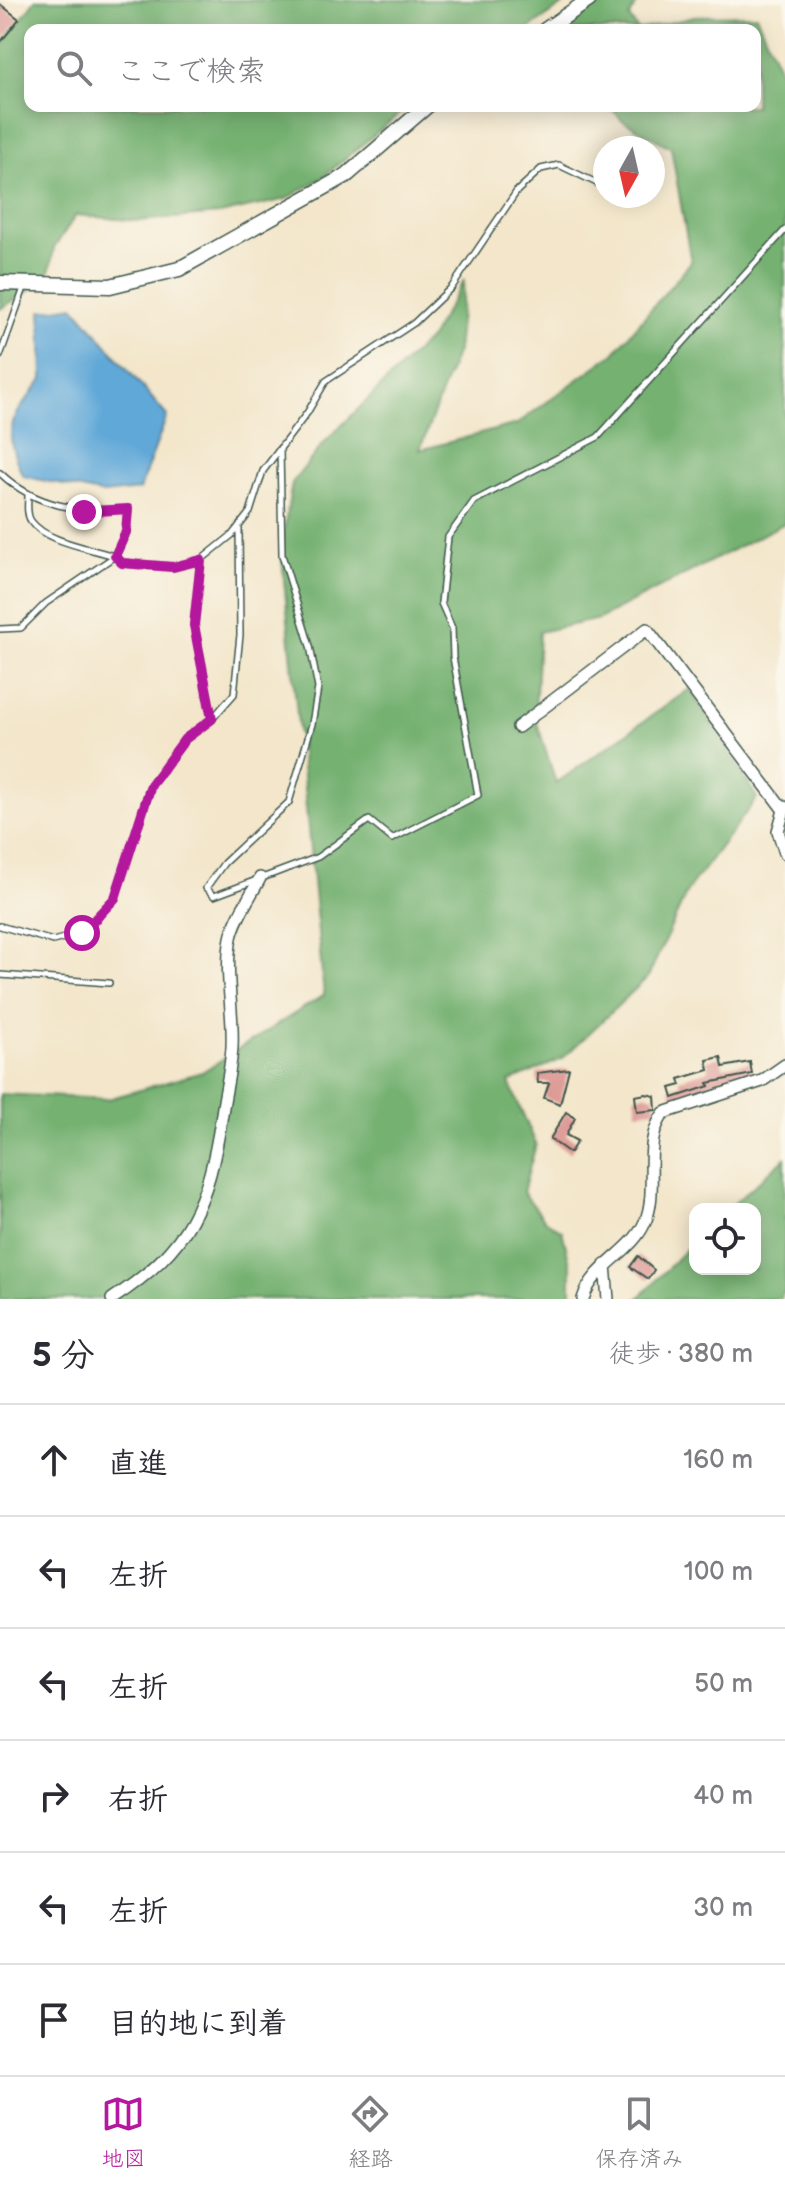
<!DOCTYPE html>
<html lang="ja">
<head>
<meta charset="utf-8">
<style>
	body { margin:0; font-family:"Balsamiq Sans","Klee One",sans-serif; background:#f7f7f7; color:#2b2b33 }
	.controls { position:absolute; right:24px; bottom:24px; display:grid; overflow:hidden; border-radius:16px; box-shadow:0 4px 20px #0003 }
	.controls button { width:72px; height:72px; display:grid; place-items:center; padding:0; border:0; border-bottom:2px solid #e1e1e2; background:#fff; color:#2b2b33; font:40px sans-serif }
	.compass { position:absolute; left:593px; top:136px; width:72px; height:72px; border-radius:50%; background:#fff; box-shadow:0 4px 20px #0003; rotate:188deg }
	.stop { position:absolute; width:24px; height:24px; margin:-18px; border:6px solid #b5179e; border-radius:50%; background:#fff }
	.stop.end { background:#b5179e; border-color:#fff; box-shadow:0 2px 8px #0008 }
	.list { margin:0; padding:0; list-style:none }
	h2 { display:flex; justify-content:space-between; align-items:center; height:104px; margin:0; padding:0 32px; font-size:34px }
	h2 small { font-size:26px; font-weight:400; color:#7c7c81 }
	.list li { display:grid; grid-template-columns:52px 1fr auto; gap:24px; align-items:center; box-sizing:border-box; height:112px; padding:0 32px; border-top:2px solid #e1e1e2 }
	.list b { display:block; font-size:30px; white-space:nowrap }
	.list em { font-size:26px; font-style:normal; color:#7c7c81 }
	.icon { flex:none; width:44px; height:44px; fill:none; stroke:currentColor; stroke-width:2; stroke-linecap:round; stroke-linejoin:round }
	.map { position:relative; flex:none; width:785px; height:1299px; overflow:hidden }
	.search { position:absolute; background:#fff; box-shadow:0 4px 20px #0003; left:24px; right:24px; top:24px; height:88px; display:flex; align-items:center; gap:20px; box-sizing:border-box; padding:0 28px; border-radius:16px; color:#7c7c81; font-size:30px }
	.sheet { height:776px; background:#fff }
	nav { display:flex; justify-content:space-around; align-items:center; box-sizing:border-box; height:112px; border-top:2px solid #e1e1e2; background:#fff; font-size:22px; color:#7c7c81 }
	nav a { display:grid; justify-items:center; gap:4px }
	nav .on { color:#b5179e }
	.map>svg:first-child { display:block }
</style>
</head>
<body>
<div class="map">
<svg width="785" height="1299" viewBox="0 0 785 1299">
	<rect width="100%" height="100%" fill="#fbf7ec"/>
	<filter id="ink" filterUnits="userSpaceOnUse"><feTurbulence type="fractalNoise" baseFrequency=".0125" numOctaves="2"/><feDisplacementMap in="SourceGraphic" scale="16" xChannelSelector="R" yChannelSelector="G"/><feConvolveMatrix kernelMatrix="1 2 1 2 8 2 1 2 1" color-interpolation-filters="sRGB"/></filter>
	<filter id="wash" filterUnits="userSpaceOnUse"><feTurbulence type="fractalNoise" baseFrequency=".006" numOctaves="4" result="noise"/><feDisplacementMap in="SourceGraphic" scale="32" xChannelSelector="R" yChannelSelector="G"/><feGaussianBlur stdDeviation="1.8" result="paint"/><feColorMatrix in="noise" values="0 0 0 0 0 0 0 0 0 0 0 0 0 0 0 0 0 1.4 0 .05"/><feComposite in="paint" operator="in"/></filter>
	<g filter="url(#wash)">
		<rect width="100%" height="100%" fill="#f3e6cb"/>
		<path fill="#74b171" stroke="#4a7752" stroke-width="2" d="M35 0H570L527 30H30V106H409L322 178 286 199 220 214 138 221 76 215 54 248 48 279 0 309V48Z
			M599 0H639L629 17 638 30 698 16 756 15 785 81V523L599 619 539 632 535 716 556 783 690 689 757 798 688 890 648 977 562 1059 509 1082 536 1144 523 1192 545 1220 562 1231 571 1267V1299H0V1094L108 1099 202 1072 324 995 281 548 292 483 324 443 431 337 464 280 457 351 420 450 517 424 614 353 691 262 671 148 622 120 609 106H755V30H561Z
			M785 1158V1292L779 1299H638L695 1240V1269H755V1209H728Z"/>
		<path fill="#61a8d8" stroke="#407286" stroke-width="2" d="M74 306 167 416 139 490 103 494 23 476C0 426 12 419 43 379L41 311Z"/>
		<g id="blocks">
			<path fill="#dd9894" d="M0 4 19 19 0 43Z
				M721 1057 723 1067 750 1062 752 1074 708 1083 709 1086 673 1098 670 1088 681 1085 679 1079 709 1070 707 1060Z
				M569 1069 560 1104 544 1098 549 1083H538L537 1073Z
				M646 1094 655 1096 656 1110 637 1112 635 1096Z
				M566 1112 575 1118 566 1135 577 1141 570 1153 550 1139Z
				M638 1256 654 1270 648 1279 630 1267Z"/>
		</g>
	</g>
	<g filter="url(#ink)">
		<use href="#blocks" fill-opacity="0" stroke="#3f564b" stroke-width="2"/>
		<g fill="none" stroke-linecap="round" stroke-linejoin="round">
			<g stroke="#3f564b" stroke-width="8">
				<path id="service" d="M0 356 25 285
					M280 448 282 555 310 646 318 688 312 724 289 802 224 863 206 888 214 896 318 857 369 820 392 839 478 795 453 657 452 628 441 603 448 537 474 501 598 437 785 230
					M0 473C37 508 79 512 128 509L126 532 115 556 122 563 173 567 201 560 232 535 250 512 263 471 307 413 326 381 414 323 452 287 517 191 541 169 559 165 605 187
					M28 495C28 503 26 514 31 521 46 542 90 548 114 556
					M201 560 194 625 212 718
					M0 629 21 628 46 603 115 556
					M0 926 53 941 82 933 115 898 151 785 185 739 212 719 234 694 240 635 239 528
					M0 975 109 983"/>
			</g>
			<g stroke="#3f564b" stroke-width="14">
				<path id="minor" d="M518 727 647 629 783 809
					M785 807 778 831 785 853
					M605 1265 608 1299
					M112 1299C191 1247 208 1204 222 1114 225 1092 231 1069 232 1047 234 1010 224 975 231 938 235 918 251 896 260 878
					M583 1299C593 1265 632 1253 645 1222 660 1188 640 1145 664 1113L762 1081 785 1065"/>
			</g>
			<g stroke="#3f564b" stroke-width="17">
				<path id="tertiary" d="M545 30 589 0
					M0 283 110 286 179 269 347 175 427 106"/>
			</g>
			<use href="#service" stroke="#fff" stroke-width="5"/>
			<use href="#minor" stroke="#fff" stroke-width="11"/>
			<use href="#tertiary" stroke="#fff" stroke-width="14"/>
		</g>
	</g>
	<g fill="none" stroke-linecap="round" stroke-linejoin="round" filter="url(#ink)">
		<path stroke="#b5179e" stroke-width="10" d="M82 933 115 898 151 785 185 739 212 719 194 625 201 560 173 567 122 563 115 556 126 532 128 509 84 512"/>
	</g>
</svg>
<div class="controls">
<button><svg class="icon" aria-label="locate" viewBox="0 0 24 24"><circle cx="12" cy="12" r="6"/><path d="M12 2v4M12 18v4M2 12h4M18 12h4"/></svg></button>
</div>
<svg class="compass" viewBox="-18 -18 36 36"><path d="M0-13l5 13h-10z" fill="#e53935"/><path d="M0 13l5-13h-10z" fill="#7c7c81"/></svg>
<div class="stop" style="left:82px;top:933px"></div>
<div class="stop end" style="left:84px;top:512px"></div>
<div class="search"><svg class="icon" aria-label="search" viewBox="0 0 24 24"><circle cx="10" cy="10" r="6"/><path d="M15 15l6 6"/></svg>ここで検索</div>
</div>
<section class="sheet">
<h2>5 分<small>徒歩 · 380 m</small></h2>
<ul class="list">
<li><svg class="icon" aria-label="ahead" viewBox="0 0 24 24"><path d="M12 20V5M6 11l6-6 6 6"/></svg><div><b>直進</b></div><em>160 m</em></li>
<li><svg class="icon" aria-label="left" viewBox="0 0 24 24"><path d="M17 20v-9H6M10 6l-5 5 5 5"/></svg><div><b>左折</b></div><em>100 m</em></li>
<li><svg class="icon" aria-label="left" viewBox="0 0 24 24"><path d="M17 20v-9H6M10 6l-5 5 5 5"/></svg><div><b>左折</b></div><em>50 m</em></li>
<li><svg class="icon" aria-label="right" viewBox="0 0 24 24"><path d="M7 20v-9h11M14 6l5 5-5 5"/></svg><div><b>右折</b></div><em>40 m</em></li>
<li><svg class="icon" aria-label="left" viewBox="0 0 24 24"><path d="M17 20v-9H6M10 6l-5 5 5 5"/></svg><div><b>左折</b></div><em>30 m</em></li>
<li><svg class="icon" aria-label="arrive" viewBox="0 0 24 24"><path d="M6 21V4h12l-3 4 3 4H6"/></svg><div><b>目的地に到着</b></div></li>
</ul>
</section>
<nav>
<a class="on"><svg class="icon" aria-label="map" viewBox="0 0 24 24"><path d="M3 6l6-2 6 2 6-2v14l-6 2-6-2-6 2zM9 4v14M15 6v14"/></svg>地図</a>
<a><svg class="icon" aria-label="directions" viewBox="0 0 24 24"><path d="M12 3l9 9-9 9-9-9zM9 14v-3h6M13 9l2 2-2 2"/></svg>経路</a>
<a><svg class="icon" aria-label="saved" viewBox="0 0 24 24"><path d="M7 4h10v16l-5-4-5 4z"/></svg>保存済み</a>
</nav>
</body>
</html>
